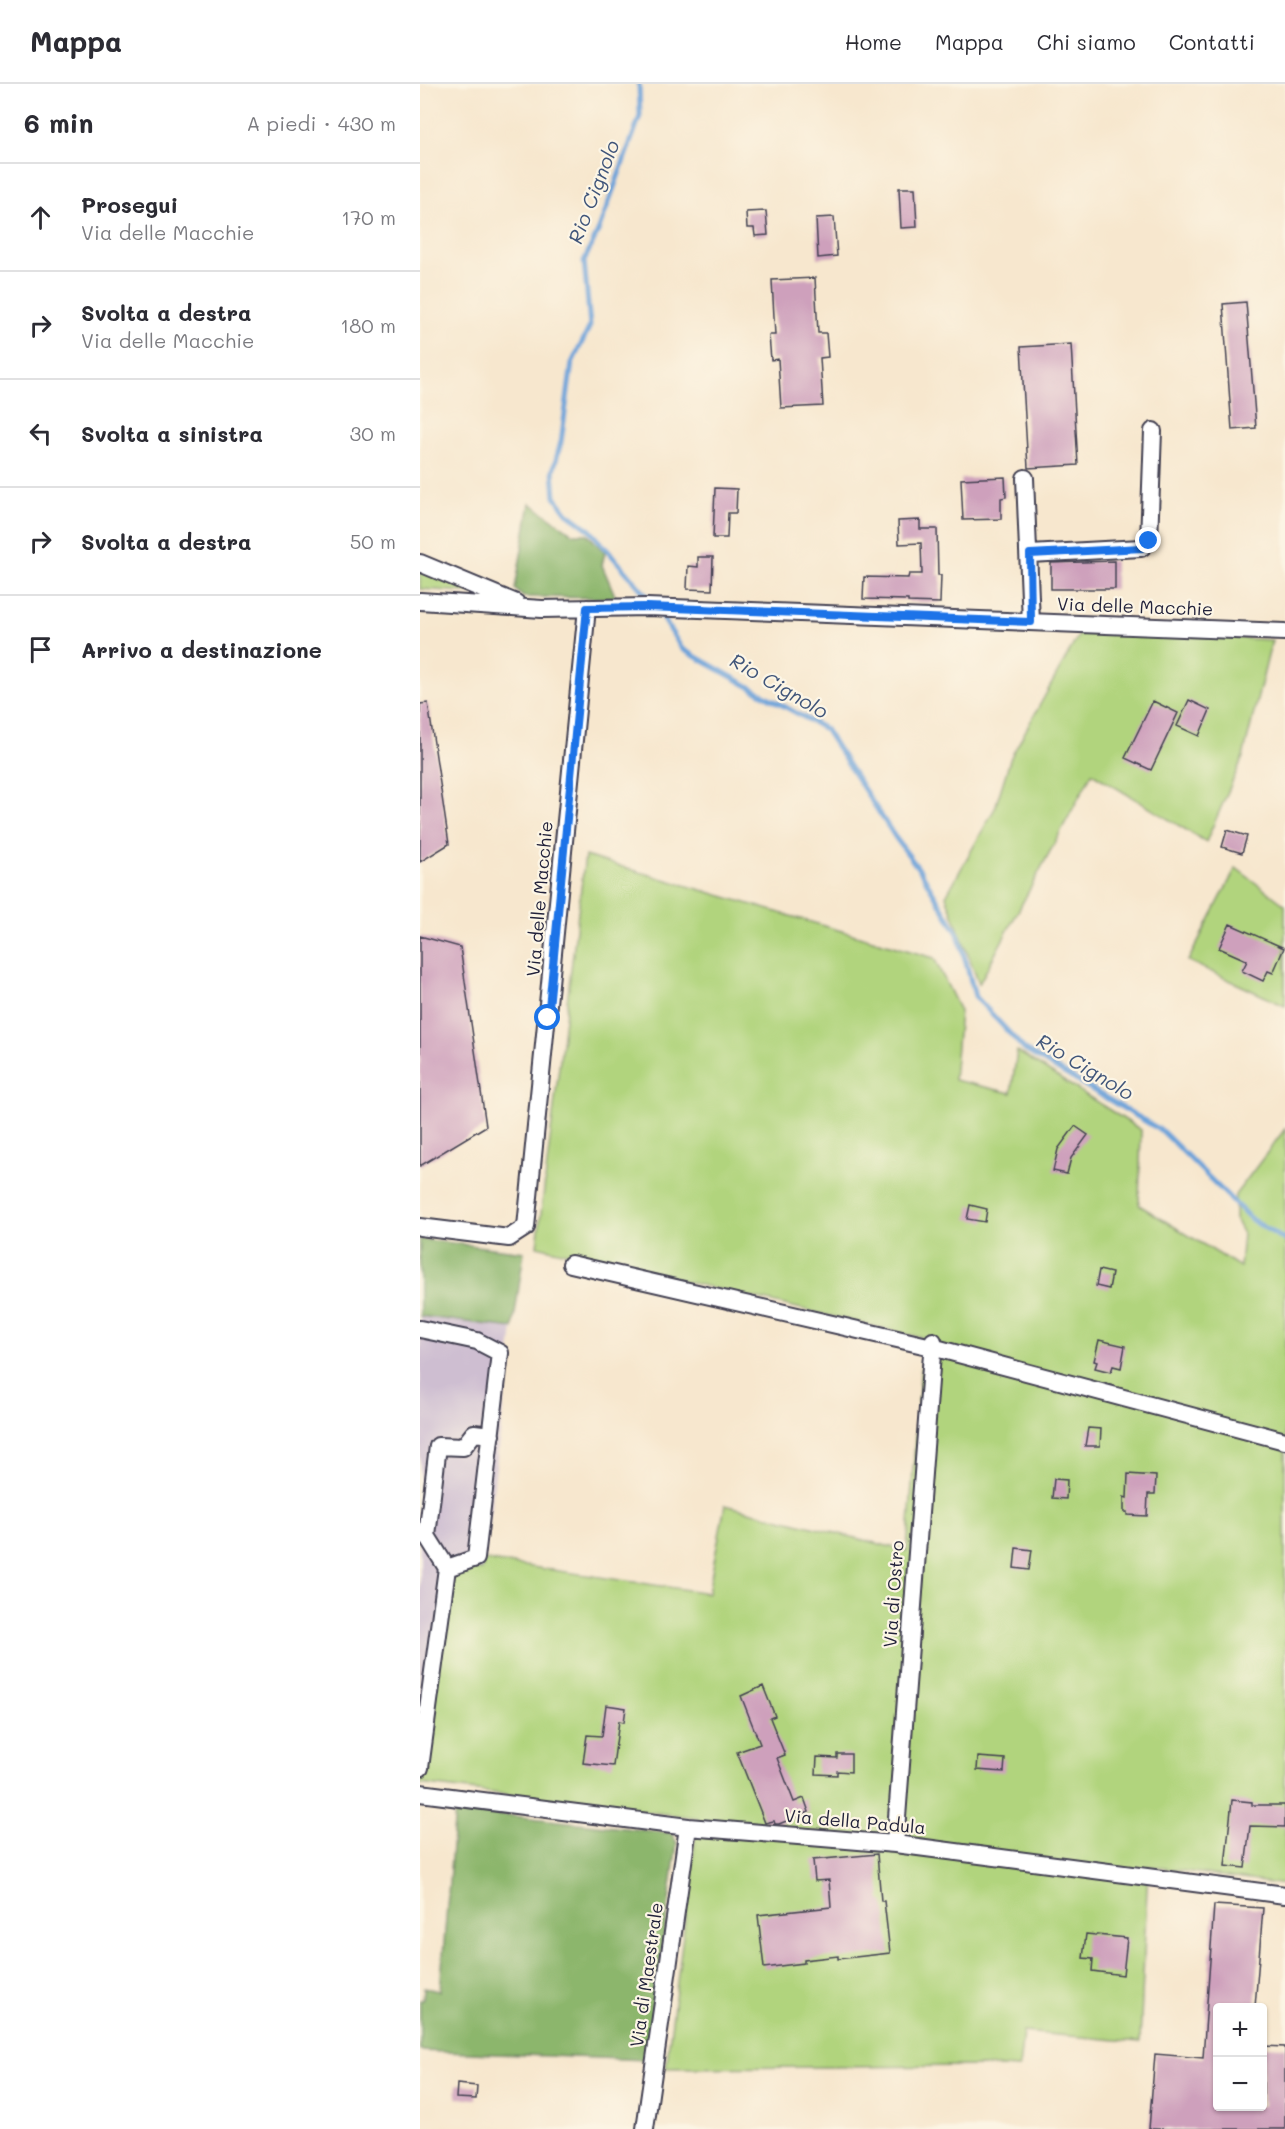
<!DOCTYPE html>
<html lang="it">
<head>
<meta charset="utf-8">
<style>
	body { margin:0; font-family:Mali,sans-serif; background:#f2f2f3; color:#2b2b33 }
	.controls { position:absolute; right:18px; bottom:18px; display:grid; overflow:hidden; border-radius:6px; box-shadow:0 2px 4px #0004 }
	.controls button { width:54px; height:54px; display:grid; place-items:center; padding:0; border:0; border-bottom:2px solid #e1e1e2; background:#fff; color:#2b2b33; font:30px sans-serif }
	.stop { position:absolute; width:18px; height:18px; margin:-14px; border:4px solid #1a73e8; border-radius:50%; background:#fff }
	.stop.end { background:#1a73e8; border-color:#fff; box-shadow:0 2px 6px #0008 }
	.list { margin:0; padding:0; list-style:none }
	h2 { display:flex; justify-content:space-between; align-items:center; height:78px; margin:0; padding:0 24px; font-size:26px }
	h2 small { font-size:20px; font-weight:400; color:#7c7c81 }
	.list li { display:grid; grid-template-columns:39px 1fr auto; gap:18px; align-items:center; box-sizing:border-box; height:108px; padding:0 24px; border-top:2px solid #e1e1e2 }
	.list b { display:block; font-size:22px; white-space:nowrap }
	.list p { margin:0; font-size:20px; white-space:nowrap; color:#7c7c81 }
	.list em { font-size:20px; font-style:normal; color:#7c7c81 }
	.icon { flex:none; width:33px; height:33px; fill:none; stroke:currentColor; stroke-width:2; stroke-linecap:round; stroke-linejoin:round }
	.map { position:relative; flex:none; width:865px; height:2045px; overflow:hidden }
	header { display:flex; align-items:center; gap:36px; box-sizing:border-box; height:84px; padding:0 30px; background:#fff; border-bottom:2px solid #e1e1e2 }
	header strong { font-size:28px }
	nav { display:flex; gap:33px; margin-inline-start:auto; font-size:21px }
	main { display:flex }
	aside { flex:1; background:#fff }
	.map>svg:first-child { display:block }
</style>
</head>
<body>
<header>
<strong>Mappa</strong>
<nav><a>Home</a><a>Mappa</a><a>Chi siamo</a><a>Contatti</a></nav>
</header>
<main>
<aside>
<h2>6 min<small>A piedi · 430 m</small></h2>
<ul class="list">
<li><svg class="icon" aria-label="ahead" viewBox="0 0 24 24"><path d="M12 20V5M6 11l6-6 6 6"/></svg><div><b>Prosegui</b><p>Via delle Macchie</p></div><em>170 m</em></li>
<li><svg class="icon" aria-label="right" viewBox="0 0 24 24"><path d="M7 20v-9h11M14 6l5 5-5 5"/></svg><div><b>Svolta a destra</b><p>Via delle Macchie</p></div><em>180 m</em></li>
<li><svg class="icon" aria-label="left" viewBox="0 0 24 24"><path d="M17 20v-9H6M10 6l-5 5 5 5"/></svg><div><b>Svolta a sinistra</b></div><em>30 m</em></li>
<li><svg class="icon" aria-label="right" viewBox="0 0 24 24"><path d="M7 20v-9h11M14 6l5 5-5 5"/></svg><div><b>Svolta a destra</b></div><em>50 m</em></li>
<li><svg class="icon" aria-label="arrive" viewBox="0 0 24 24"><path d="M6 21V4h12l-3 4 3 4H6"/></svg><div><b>Arrivo a destinazione</b></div></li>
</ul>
</aside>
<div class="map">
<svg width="865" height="2045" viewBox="0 0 865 2045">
	<rect width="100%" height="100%" fill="#fcf5e5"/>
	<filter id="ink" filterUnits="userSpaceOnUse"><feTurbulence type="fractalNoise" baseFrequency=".0167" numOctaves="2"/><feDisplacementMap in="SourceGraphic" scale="12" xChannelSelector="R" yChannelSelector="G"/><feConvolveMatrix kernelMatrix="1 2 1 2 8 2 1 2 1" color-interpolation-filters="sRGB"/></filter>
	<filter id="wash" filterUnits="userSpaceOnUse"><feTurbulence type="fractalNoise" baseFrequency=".008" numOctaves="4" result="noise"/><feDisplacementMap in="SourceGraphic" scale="24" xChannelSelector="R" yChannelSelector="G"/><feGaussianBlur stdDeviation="1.35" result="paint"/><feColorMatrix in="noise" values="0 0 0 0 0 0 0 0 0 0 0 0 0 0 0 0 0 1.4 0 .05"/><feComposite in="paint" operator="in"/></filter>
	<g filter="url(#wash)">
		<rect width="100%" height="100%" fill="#f7e7ce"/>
		<path fill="#cebed1" d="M0 1232 93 1244 63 1487 26 1482 0 1682Z"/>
		<path fill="#b1d47d" stroke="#6a7b5c" stroke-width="1.5" d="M0 486 62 509 0 505Z
			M662 545 852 556 823 673 786 758 672 689 559 900 526 812 575 724 591 673Z
			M165 772 514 874 540 927 534 996 591 1009 597 967 721 1046 719 1121 820 1183 823 1150 815 1135V1111L865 1045V1801L728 1782 720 1958 603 1948 599 1984 560 1982 246 1984 278 1734 0 1700V1682L26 1482 62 1486 64 1476 288 1509 305 1421 487 1467 503 1254 117 1162Z
			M816 784 865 821V922L768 877Z"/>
		<path fill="#8cb66c" stroke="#576c54" stroke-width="1.5" d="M110 419 153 450H167L185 468 182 481 196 514 103 513 95 505Z
			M0 1155 104 1168 93 1244 0 1232Z
			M35 1726 251 1749 257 1759 227 1976 0 1967V1916H3L4 1904 20 1907Z"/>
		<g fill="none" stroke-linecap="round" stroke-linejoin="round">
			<path stroke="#6ca2d9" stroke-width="5" d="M219 0 220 32 179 145 164 177 170 242 152 279 141 358 133 387 135 413 147 429 170 446 233 519
				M238 526 262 565 405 645 475 753 501 788 538 850 555 912 605 966 742 1047 832 1136 865 1156"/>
		</g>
		<g id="blocks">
			<path fill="#cea0bc" d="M479 104H495L497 143 481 144Z
				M346 127 348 151 335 152 334 144H327L326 128Z
				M414 133 417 172 398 174 396 134Z
				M395 194 398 249H406L408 273 400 274 403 322 361 324 358 275 351 276 349 251H355L352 196Z
				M826 218 836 344 812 346 803 220Z
				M651 260 658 381 608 384 601 263Z
				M585 393 586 413 581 414V435L543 436 541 395Z
				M295 404 317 405 316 429H308L307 454H293Z
				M500 436V445H517L518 491H521L520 519 488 518V516L443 515 444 493 488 494 489 490H502L501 459 479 460 478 437Z
				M278 473H293L292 506 267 505 268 482 278 483Z
				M695 477V505H631V479Z
				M769 616 790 626 779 652 757 642Z
				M733 617 758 629 731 686 705 674Z
				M8 619 29 760 0 778V620Z
				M807 746 827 752 822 769 802 763Z
				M810 840 864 864 853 889 848 887 843 897 822 887 827 877 826 876 799 864Z
				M0 852 40 863 66 1042 0 1082Z
				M655 1042 668 1051 651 1074 647 1090 633 1087 638 1065Z
				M550 1121 567 1125 565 1138 547 1135Z
				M679 1186 692 1189 689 1205 676 1202Z
				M679 1256 705 1262 701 1284 693 1282 691 1288 675 1284 677 1278 674 1277Z
				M668 1344 681 1345 680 1362H665Z
				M708 1390 736 1392 735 1410H728L727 1432 707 1431V1428H704V1413L707 1414Z
				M634 1395 647 1396 646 1415 632 1414Z
				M596 1464 612 1466 609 1486 594 1484Z
				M343 1602 355 1632 350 1634 365 1671 357 1674 374 1718 384 1714 389 1728 359 1740H355L354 1737 345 1739 317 1668 340 1660 321 1612Z
				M186 1621 206 1624 204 1638 199 1637 193 1682 163 1679 167 1651 182 1652Z
				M417 1670H431V1688L417 1687V1691L396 1690 397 1673 417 1674Z
				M558 1673 585 1675 584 1688 557 1686Z
				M812 1716 832 1718V1721H865V1743L830 1742 825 1784 805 1782Z
				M457 1770 461 1817H464L470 1869 418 1875V1872L384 1876V1879L344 1884 338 1831 411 1823 409 1796 395 1797 393 1776Z
				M794 1821 843 1824 835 1923H798V2022H843V1962L865 1963V2045H729L735 1970 783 1974Z
				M666 1850 707 1854 703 1891 672 1887 673 1875 663 1874Z
				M37 2000 57 2002 56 2015 36 2014Z"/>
		</g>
	</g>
	<g filter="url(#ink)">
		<use href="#blocks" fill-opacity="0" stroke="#424051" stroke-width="1.5"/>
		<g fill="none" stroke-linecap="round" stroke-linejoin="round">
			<g stroke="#424051" stroke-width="20">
				<path id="minor" d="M605 394 611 538
					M610 470 721 464 729 457 733 347
					M0 479 96 519
					M0 517 122 525 227 523 865 548
					M0 1143 89 1154 106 1143 167 524
					M151 1180 512 1263 865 1357
					M0 1245 57 1257 80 1269 56 1474 27 1484
					M0 1684 27 1484 7 1452 18 1362 43 1363 54 1349 71 1351
					M0 1709 268 1743 475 1760 865 1811
					M475 1760 513 1257
					M225 2045 268 1743"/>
			</g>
			<use href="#minor" stroke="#fff" stroke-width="16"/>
		</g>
	</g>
	<g fill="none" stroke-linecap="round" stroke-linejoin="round" filter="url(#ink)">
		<path stroke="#1a73e8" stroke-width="8" d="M128 934 167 524 227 523 611 538 610 470 722 464 729 457"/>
	</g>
	<g text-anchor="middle" stroke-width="4.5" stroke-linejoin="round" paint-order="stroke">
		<g font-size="18" fill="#22223b" stroke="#fcf5e5">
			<text transform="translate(715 523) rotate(2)" y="6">Via delle Macchie</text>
			<text transform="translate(120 815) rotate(-85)" y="6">Via delle Macchie</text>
			<text transform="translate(474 1510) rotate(-86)" y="6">Via di Ostro</text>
			<text transform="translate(435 1738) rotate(5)" y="6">Via della Padula</text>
			<text transform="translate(227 1891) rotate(-82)" y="6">Via di Maestrale</text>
		</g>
		<g font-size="20" font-style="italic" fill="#40557a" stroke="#fcf5e5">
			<text transform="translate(174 108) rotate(-69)" y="7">Rio Cignolo</text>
			<text transform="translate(359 602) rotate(30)" y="7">Rio Cignolo</text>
			<text transform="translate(665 983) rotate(31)" y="7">Rio Cignolo</text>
		</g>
	</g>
</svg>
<div class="controls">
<button>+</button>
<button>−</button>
</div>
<div class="stop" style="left:128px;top:934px"></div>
<div class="stop end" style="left:729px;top:457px"></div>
</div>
</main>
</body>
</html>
